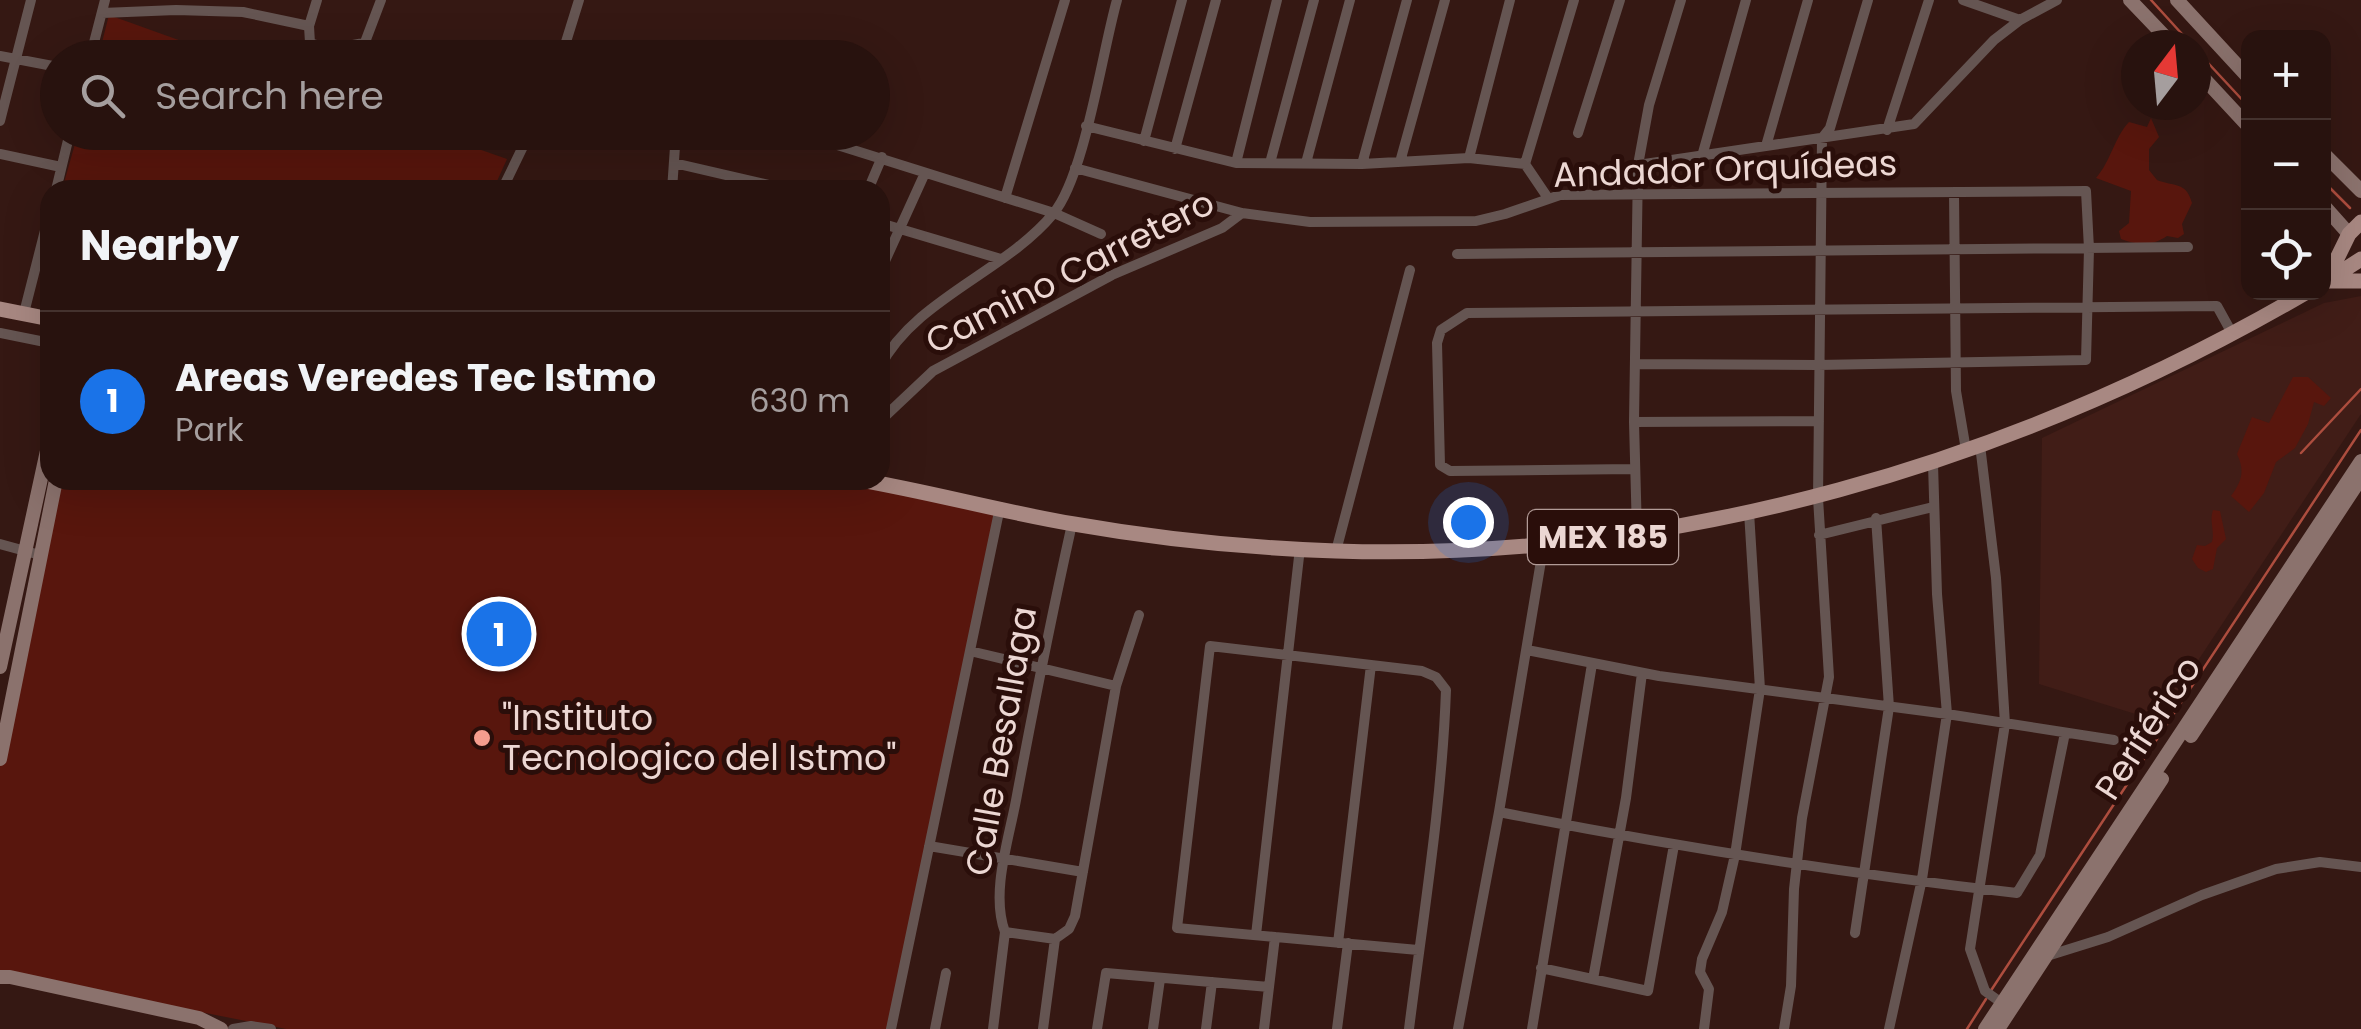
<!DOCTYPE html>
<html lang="en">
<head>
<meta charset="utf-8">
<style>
	body { margin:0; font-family:Poppins,sans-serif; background:#301b17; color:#f1f3f6 }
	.controls { position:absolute; right:30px; top:30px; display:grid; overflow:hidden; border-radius:20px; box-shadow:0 10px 40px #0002 }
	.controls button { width:90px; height:90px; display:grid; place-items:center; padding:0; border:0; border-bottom:2px solid #44322e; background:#28120e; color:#f1f3f6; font:50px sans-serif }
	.compass { position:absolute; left:2121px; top:30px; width:90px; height:90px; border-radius:50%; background:#28120e; box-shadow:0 10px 40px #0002; rotate:16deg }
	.you { position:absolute; left:1468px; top:522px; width:35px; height:35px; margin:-25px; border:8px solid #fff; border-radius:50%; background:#1a73e8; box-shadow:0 0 0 15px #1a73e833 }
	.badge { display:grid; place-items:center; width:65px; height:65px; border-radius:50%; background:#1a73e8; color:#fff; font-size:32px; font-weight:700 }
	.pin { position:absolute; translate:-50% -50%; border:5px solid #fff; box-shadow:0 2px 10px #0006 }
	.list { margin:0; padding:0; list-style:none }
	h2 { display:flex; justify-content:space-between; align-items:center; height:130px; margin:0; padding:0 40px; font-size:42px }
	h2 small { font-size:32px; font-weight:400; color:#a59e9e }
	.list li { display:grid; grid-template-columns:65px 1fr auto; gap:30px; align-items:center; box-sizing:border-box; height:180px; padding:0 40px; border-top:2px solid #44322e }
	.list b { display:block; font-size:38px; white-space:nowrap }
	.list p { margin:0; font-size:32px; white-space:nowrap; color:#a59e9e }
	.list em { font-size:32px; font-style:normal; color:#a59e9e }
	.icon { flex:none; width:55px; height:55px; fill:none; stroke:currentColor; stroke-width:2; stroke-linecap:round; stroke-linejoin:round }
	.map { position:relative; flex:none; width:2361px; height:1029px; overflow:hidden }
	.search { position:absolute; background:#28120e; box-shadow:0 10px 40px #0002; left:40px; top:40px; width:850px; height:110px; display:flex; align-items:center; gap:25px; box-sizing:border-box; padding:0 35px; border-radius:55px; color:#a59e9e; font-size:38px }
	.panel { position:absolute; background:#28120e; box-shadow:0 10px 40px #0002; left:40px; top:180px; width:850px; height:310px; border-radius:30px }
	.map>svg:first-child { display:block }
</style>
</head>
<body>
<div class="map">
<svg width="2361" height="1029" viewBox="0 0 2361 1029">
	<rect width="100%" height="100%" fill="#351813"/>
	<path fill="#411d17" d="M2361 296V414L2158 721 2039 684 2042 438 2324 303Z"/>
	<path fill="#58160d" d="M109 15 226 57 98 58Z
		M2151 118 2159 137 2149 149V170L2157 180C2174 187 2186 181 2192 203L2182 224 2184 234 2178 238 2167 236C2151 247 2137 245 2121 239L2119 231 2129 223 2131 191 2096 178C2111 161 2114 138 2129 122L2147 127Z
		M78 133H433L507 159 493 190H62Z
		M2293 377H2308L2331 398 2324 406 2314 402 2308 424 2295 448 2276 462 2264 493 2249 512 2231 496C2242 481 2245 471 2237 454L2252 417 2269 423Z
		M56 480H863L1000 507 888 1029H286L0 972V761Z
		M2213 510 2220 511 2226 539 2217 548 2213 569 2206 572 2198 568 2192 559 2197 545 2205 546 2212 542C2215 531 2209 522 2213 510Z"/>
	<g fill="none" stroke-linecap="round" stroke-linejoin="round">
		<path stroke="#ad4d3e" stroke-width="2.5" d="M2151 0 2192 45
			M2196 50 2248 106
			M2324 182 2350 208
			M2301 453 2361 389
			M1990 992 2361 430
			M1967 1029 1986 999"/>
		<path stroke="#655552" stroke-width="10" d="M1963 0 2020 20
			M102 13 176 10 243 12 309 26 317 0
			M309 26 310 43C329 50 345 47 364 43
			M0 56 58 67
			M90 58 105 0
			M359 58 381 0
			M561 58 579 0
			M0 121 31 0
			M1086 126 1236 163 1362 164 1469 158 1525 164 1548 198
			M1887 130 1929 0
			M796 132 1054 213 1101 234
			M1578 133 1620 0
			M1144 141 1182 0
			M1766 146 1808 0
			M1175 149 1216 0
			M0 154 61 167
			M1702 156 1746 0
			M1469 158 1510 0
			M1400 162 1445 0
			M674 163 791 190
			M1236 163 1277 0
			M1270 163 1314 0
			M1306 163 1350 0
			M1362 164 1407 0
			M1525 164 1574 0
			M1638 165 1914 124 1994 40 2020 20 2057 0
			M1075 168 1242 213 1310 222 1476 221 1505 214 1560 195 2086 191 2089 249 2086 360 1818 365 1636 364
			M56 190 70 132
			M502 190 530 132
			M672 190 676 132
			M868 190 882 157
			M1954 192 1956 391 1966 450
			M1005 198 1065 0
			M880 223 1001 259
			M1457 254 2188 247
			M880 272 925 173
			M24 313 50 211
			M0 333 50 343
			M880 367C915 299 1005 272 1053 214 1085 176 1102 52 1117 0
			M880 421 933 371 1112 275 1222 228 1242 213
			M1634 422 1819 421
			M1980 445 1996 578 2005 724 1970 949 1985 991 2006 1006
			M1634 469 1450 471 1440 465 1437 343 1441 330 1467 313 2217 306 2233 335
			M1637 533 1634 422 1638 165 1649 105 1681 0
			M1819 535 1933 507
			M0 544 40 555
			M1336 551 1410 270
			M1527 650 1659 676 1947 714 2114 740
			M970 651 1116 686
			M1499 812C1671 846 1843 873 2017 893L2040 855 2065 733
			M929 846 1083 872
			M1005 932 1055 939 1069 929 1075 916 1116 686 1139 615
			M1855 933 1889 707 1876 518
			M1256 935 1300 548
			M1338 943 1371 665
			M2047 956 2108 937 2202 895 2276 869 2320 862 2361 867
			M1541 968 1648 991 1674 845
			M1593 979 1626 798 1642 673
			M233 1029 251 1026 271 1029
			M891 1029 1000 507
			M935 1029 946 973
			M993 1029 1005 932C990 892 1010 836 1017 795 1034 704 1052 614 1072 524
			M1043 1029 1055 939
			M1097 1029 1106 973 1269 987
			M1153 1029 1160 979
			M1206 1029 1212 982
			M1264 1029 1275 937
			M1337 1029 1348 943
			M1409 1029C1423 917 1442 803 1446 690L1436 677 1422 671 1210 646 1177 928 1418 950
			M1458 1029 1499 812 1544 543
			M1532 1029 1592 664
			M1704 1029 1709 989 1700 972 1702 959 1722 912 1735 855 1760 689 1749 512
			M1784 1029 1791 986 1794 889 1802 818 1829 677 1818 498 1822 138 1830 128 1868 0
			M1889 1029 1922 879 1947 714 1937 594 1933 464"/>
		<path stroke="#8b726d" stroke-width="14" d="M2130 0 2173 45
			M2177 0 2248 77
			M2196 70 2248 126
			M2324 154 2361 191
			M2324 206 2349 234
			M0 667 50 437
			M2191 736 2361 478
			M0 759 56 480
			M0 977H10L199 1018 221 1029
			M1985 1029 2361 461
			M1998 1029 2162 779"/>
		<path stroke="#a88882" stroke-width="15" d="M2361 222 2349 234 2326 281H2361
			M2327 281 2361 259
			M0 309 50 319
			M860 480C931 492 1002 512 1074 524 1159 539 1249 548 1336 551 1677 562 2014 463 2307 292"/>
	</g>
	<circle fill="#f59d8e" stroke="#2a0e0a" stroke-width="4" cx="482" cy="738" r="10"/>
	<g text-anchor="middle" stroke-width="10" stroke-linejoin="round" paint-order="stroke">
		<rect fill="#2a0e0a" stroke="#b29b97" stroke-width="2.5" x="1528" y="510" width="150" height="54" rx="8"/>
		<g font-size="32" font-weight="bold" fill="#ecd7d3">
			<text x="1603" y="548">MEX 185</text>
		</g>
		<g font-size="35" fill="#ecd7d3" stroke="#2a0e0a">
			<text transform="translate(1725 169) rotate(-2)" y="12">Andador Orquídeas</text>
			<text transform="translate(1070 272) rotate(-27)" y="12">Camino Carretero</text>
			<text transform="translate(2148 728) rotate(-57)" y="12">Periférico</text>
			<text transform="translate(1001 741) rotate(-80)" y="12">Calle Besallaga</text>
		</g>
		<g font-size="35" fill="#ecd7d3" stroke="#2a0e0a" text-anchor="start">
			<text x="502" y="730">"Instituto<tspan x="502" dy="40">Tecnologico del Istmo"</tspan></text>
		</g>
	</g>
</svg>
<div class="controls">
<button>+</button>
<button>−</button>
<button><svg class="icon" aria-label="locate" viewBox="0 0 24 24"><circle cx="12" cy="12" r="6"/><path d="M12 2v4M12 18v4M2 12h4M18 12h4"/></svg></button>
</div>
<svg class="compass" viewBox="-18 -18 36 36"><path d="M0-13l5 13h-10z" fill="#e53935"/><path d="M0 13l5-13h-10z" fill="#a59e9e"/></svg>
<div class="you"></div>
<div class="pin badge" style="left:499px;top:634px">1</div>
<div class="search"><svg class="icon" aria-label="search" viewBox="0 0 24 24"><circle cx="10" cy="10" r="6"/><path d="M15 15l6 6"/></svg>Search here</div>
<section class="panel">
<h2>Nearby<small></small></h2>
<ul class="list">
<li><span class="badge">1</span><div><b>Areas Veredes Tec Istmo</b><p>Park</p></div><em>630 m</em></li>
</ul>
</section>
</div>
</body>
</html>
